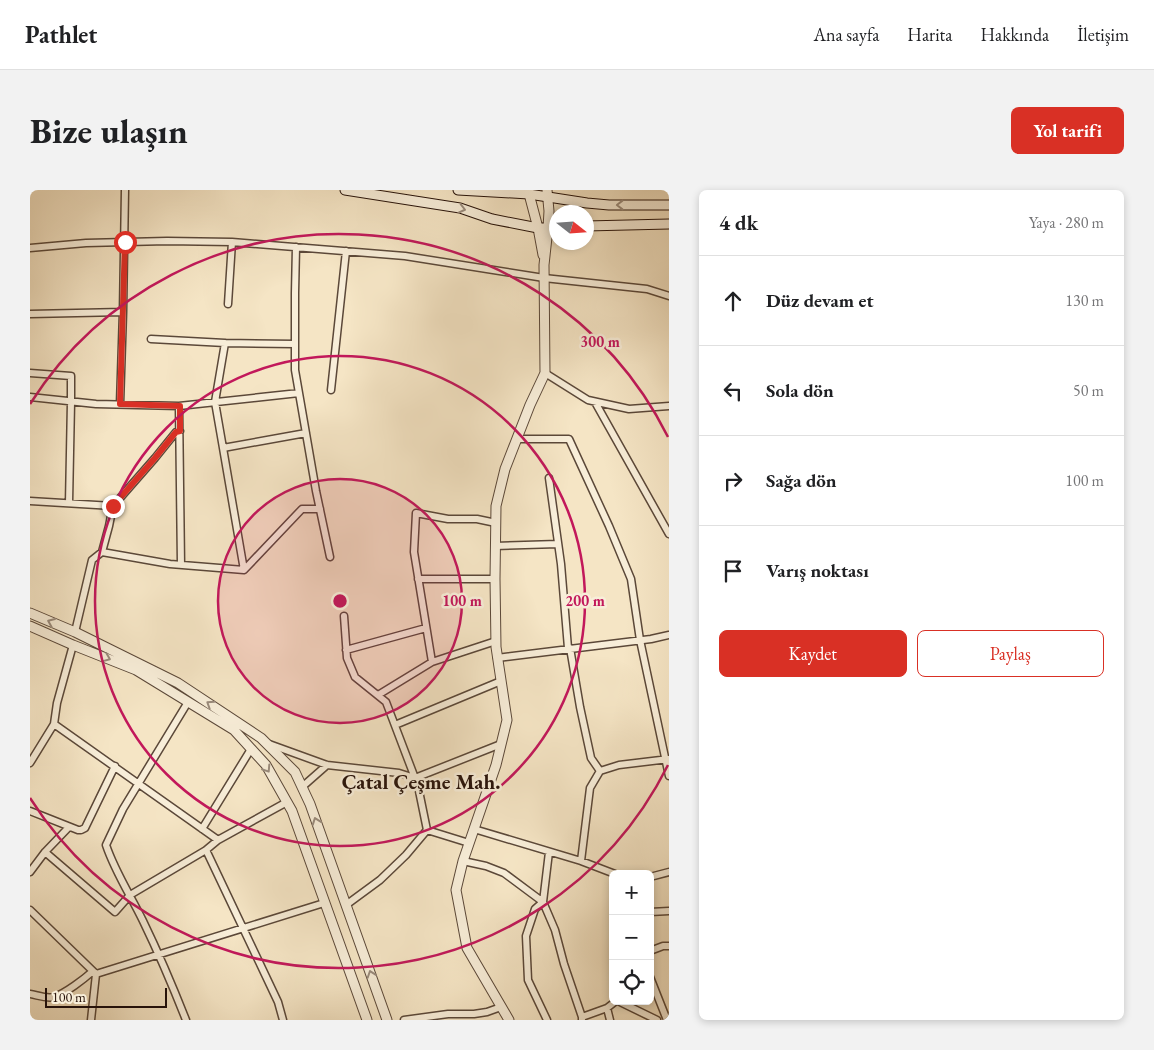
<!DOCTYPE html>
<html lang="tr">
<head>
<meta charset="utf-8">
<style>
	body { margin:0; font-family:"EB Garamond",serif; background:#f2f2f2; color:#202124 }
	.controls { position:absolute; right:15px; bottom:15px; display:grid; overflow:hidden; border-radius:8px; box-shadow:0 2px 8px #0003 }
	.controls button { width:45px; height:45px; display:grid; place-items:center; padding:0; border:0; border-bottom:1px solid #e0e0e0; background:#fff; color:#202124; font:25px sans-serif }
	.compass { position:absolute; left:519px; top:15px; width:45px; height:45px; border-radius:50%; background:#fff; box-shadow:0 2px 8px #0003; rotate:107deg }
	.scale { position:absolute; left:15px; bottom:12px; width:122px; box-sizing:border-box; padding-left:5px; border:2px solid #28130a; border-top:0; font-size:14px; line-height:18px; white-space:nowrap; color:#28130a; -webkit-text-stroke:4px #f8eed9; paint-order:stroke }
	.stop { position:absolute; width:15px; height:15px; margin:-11px; border:4px solid #d93025; border-radius:50%; background:#fff }
	.stop.end { background:#d93025; border-color:#fff; box-shadow:0 1px 5px #0008 }
	.list { margin:0; padding:0; list-style:none }
	h2 { display:flex; justify-content:space-between; align-items:center; height:65px; margin:0; padding:0 20px; font-size:21px }
	h2 small { font-size:16px; font-weight:400; color:#757577 }
	.list li { display:grid; grid-template-columns:32px 1fr auto; gap:15px; align-items:center; box-sizing:border-box; height:90px; padding:0 20px; border-top:1px solid #e0e0e0 }
	.list b { display:block; font-size:19px; white-space:nowrap }
	.list em { font-size:16px; font-style:normal; color:#757577 }
	.actions { display:flex; gap:10px; padding:15px 20px }
	.actions a { flex:1; padding:11px 0; border:1px solid #d93025; border-radius:8px; text-align:center; font-size:18px; color:#d93025 }
	.actions .main { background:#d93025; color:#fff }
	.icon { flex:none; width:28px; height:28px; fill:none; stroke:currentColor; stroke-width:2; stroke-linecap:round; stroke-linejoin:round }
	.map { position:relative; flex:none; width:639px; height:830px; overflow:hidden; border-radius:8px }
	header { display:flex; align-items:center; gap:30px; box-sizing:border-box; height:70px; padding:0 25px; background:#fff; border-bottom:1px solid #e0e0e0 }
	header strong { font-size:24px }
	nav { display:flex; gap:28px; margin-inline-start:auto; font-size:18px }
	.intro { display:flex; align-items:center; justify-content:space-between; box-sizing:border-box; height:120px; padding:0 30px }
	h1 { margin:0; font-size:35px }
	.button { padding:12px 22px; border-radius:8px; background:#d93025; color:#fff; font-size:18px; font-weight:700 }
	main { display:flex; gap:30px; padding:0 30px }
	aside { flex:1; background:#fff; border-radius:8px; box-shadow:0 2px 8px #0003 }
	.map>svg:first-child { display:block }
</style>
</head>
<body>
<header>
<strong>Pathlet</strong>
<nav><a>Ana sayfa</a><a>Harita</a><a>Hakkında</a><a>İletişim</a></nav>
</header>
<div class="intro"><h1>Bize ulaşın</h1><a class="button">Yol tarifi</a></div>
<main>
<div class="map">
<svg width="639" height="830" viewBox="0 0 639 830">
	<rect width="100%" height="100%" fill="#f5e5c5"/>
	<filter id="stains"><feTurbulence type="fractalNoise" baseFrequency=".004" numOctaves="4"/><feColorMatrix values="0 0 0 0 .2 0 0 0 0 .09 0 0 0 0 .02 0 0 0 .5 -.17"/></filter>
	<radialGradient id="worn" r=".72"><stop offset=".6" stop-color="#630" stop-opacity="0"/><stop offset="1" stop-color="#630" stop-opacity=".3"/></radialGradient>
	<g fill="none" stroke-linecap="round" stroke-linejoin="round">
		<g stroke="#5b4839" stroke-width="9">
			<path id="minor" d="M266 57 265 103V180L286 301 300 367
				M0 58 56 53 137 51 202 52 375 66 514 88 617 99 639 106
				M198 114 202 52
				M0 124 93 122
				M121 149 195 153 265 154
				M195 153 185 212 193 258 276 243
				M0 183 41 186V212L39 313
				M515 183 558 210 599 219 639 216
				M301 200 316 61
				M0 207 66 214 149 216 269 203
				M565 212 639 344
				M90 214 93 122 95 0
				M149 216 151 375
				M487 249H539L579 336 601 389 610 450 639 586
				M193 258 214 380
				M519 288 531 374 538 458
				M0 311 83 316 125 268 146 242 150 241
				M465 356 528 354
				M72 362 79 336 83 316
				M388 389H465
				M314 426 317 468 325 487 356 512 388 596 397 640 439 653
				M45 442 62 370 72 362 140 374 214 380 272 319H290
				M540 458 550 517 561 568 570 581
				M316 460 396 438
				M467 468 621 449 639 445
				M402 472 384 362 386 323 418 329H447L466 333
				M348 505 402 472 466 451
				M24 534 188 650 257 612
				M365 535 471 491
				M239 554 297 575 369 583 385 588 471 554
				M0 573 24 534 27 513 43 455
				M272 597 297 575
				M0 621 48 640H51L55 638 85 576
				M172 639 221 559
				M444 639 551 671 585 684
				M188 650 176 660 248 812 253 830
				M15 662 85 722 100 705 176 660
				M519 662 513 712 525 740 534 774 552 827
				M433 671 456 676 474 683 513 712 505 719 496 746 498 790 517 830
				M551 671 560 598 570 581 589 575 639 569
				M0 682 15 662 39 637
				M620 687 639 682
				M316 715 350 690 376 665 397 640
				M0 720 66 784
				M620 722 639 721
				M620 761 633 756H639
				M66 784 294 713
				M620 787 637 830
				M0 804C7 805 16 809 24 807 36 803 54 789 63 781
				M588 811 627 830
				M577 818 580 830
				M61 830 66 784
				M156 830C143 797 129 764 113 731 101 706 85 682 76 655L93 619 158 512
				M374 830 418 824H444L457 822 471 817
				M552 830V827L577 818 586 811"/>
		</g>
		<g stroke="#5b4839" stroke-width="11">
			<path id="tertiary" d="M498 0 508 38 513 65
				M0 423 45 442 148 493 231 548 265 582 280 614 357 830
				M0 436 43 455 106 480 204 540 236 575 262 621 337 830
				M479 830 437 758 426 700 433 671 466 575 477 530 466 457 465 389 466 316 475 279 500 215 515 183 514 75 518 38 519 21 517 0"/>
		</g>
		<g stroke="#28130a" stroke-width="11">
			<path id="secondary" d="M315 0 430 18 462 29 508 38H526
				M428 0 499 4 557 13 579 15H639
				M556 36 639 34"/>
		</g>
		<use href="#minor" stroke="#f8eed9" stroke-width="6"/>
		<use href="#tertiary" stroke="#f8eed9" stroke-width="9"/>
		<use href="#secondary" stroke="#f8eed9" stroke-width="9"/>
	</g>
	<defs><path id="oneway-chevron" d="M-2-3.5L2.5 0L-2 3.5" fill="none" stroke-width="1.6" stroke-linecap="round" stroke-linejoin="round" transform="scale(1.25)"/></defs>
	<g stroke="#9a8b7c">
		<use href="#oneway-chevron" transform="translate(590 15) rotate(-180)"/>
		<use href="#oneway-chevron" transform="translate(432 19) rotate(14)"/>
		<use href="#oneway-chevron" transform="translate(21 432) rotate(-157)"/>
		<use href="#oneway-chevron" transform="translate(77 468) rotate(22)"/>
		<use href="#oneway-chevron" transform="translate(180 514) rotate(-147)"/>
		<use href="#oneway-chevron" transform="translate(237 579) rotate(57)"/>
		<use href="#oneway-chevron" transform="translate(286 631) rotate(-110)"/>
		<use href="#oneway-chevron" transform="translate(341 784) rotate(-109)"/>
	</g>
	<g fill="none" stroke-linecap="round" stroke-linejoin="round">
		<path stroke="#d93025" stroke-width="6" d="M83 316 125 268 146 242 150 241V216L90 214 95 52"/>
	</g>
	<circle cx="310" cy="411" r="122" fill="#c2185b" fill-opacity=".12"/>
	<g fill="none" stroke="#c2185b" stroke-width="2.5">
		<circle cx="310" cy="411" r="122"/>
		<circle cx="310" cy="411" r="245"/>
		<path d="M638 575A367 367 0 0 1 0 608M0 214A367 367 0 0 1 638 247"/>
	</g>
	<g text-anchor="middle" stroke-width="5" stroke-linejoin="round" paint-order="stroke">
		<g font-size="21" font-weight="bold" fill="#28130a" stroke="#f8eed9">
			<text x="391" y="599">Çatal Çeşme Mah.</text>
		</g>
	</g>
	<circle cx="310" cy="411" r="8" fill="#c2185b" stroke="#f8eed9" stroke-width="2.5"/>
	<g font-size="15" text-anchor="middle" font-weight="bold" fill="#c2185b" stroke="#f8eed9" stroke-width="5" stroke-linejoin="round" paint-order="stroke">
		<text x="570" y="157">300 m</text>
		<text x="432" y="416">100 m</text>
		<text x="555" y="416">200 m</text>
	</g>
	<rect width="100%" height="100%" filter="url(#stains)"/>
	<rect width="100%" height="100%" fill="url(#worn)"/>
</svg>
<div class="controls">
<button>+</button>
<button>−</button>
<button><svg class="icon" aria-label="locate" viewBox="0 0 24 24"><circle cx="12" cy="12" r="6"/><path d="M12 2v4M12 18v4M2 12h4M18 12h4"/></svg></button>
</div>
<svg class="compass" viewBox="-18 -18 36 36"><path d="M0-13l5 13h-10z" fill="#e53935"/><path d="M0 13l5-13h-10z" fill="#757577"/></svg>
<div class="scale">100 m</div>
<div class="stop" style="left:95px;top:52px"></div>
<div class="stop end" style="left:83px;top:316px"></div>
</div>
<aside>
<h2>4 dk<small>Yaya · 280 m</small></h2>
<ul class="list">
<li><svg class="icon" aria-label="ahead" viewBox="0 0 24 24"><path d="M12 20V5M6 11l6-6 6 6"/></svg><div><b>Düz devam et</b></div><em>130 m</em></li>
<li><svg class="icon" aria-label="left" viewBox="0 0 24 24"><path d="M17 20v-9H6M10 6l-5 5 5 5"/></svg><div><b>Sola dön</b></div><em>50 m</em></li>
<li><svg class="icon" aria-label="right" viewBox="0 0 24 24"><path d="M7 20v-9h11M14 6l5 5-5 5"/></svg><div><b>Sağa dön</b></div><em>100 m</em></li>
<li><svg class="icon" aria-label="arrive" viewBox="0 0 24 24"><path d="M6 21V4h12l-3 4 3 4H6"/></svg><div><b>Varış noktası</b></div></li>
</ul>
<div class="actions"><a class="main">Kaydet</a><a>Paylaş</a></div>
</aside>
</main>
</body>
</html>
